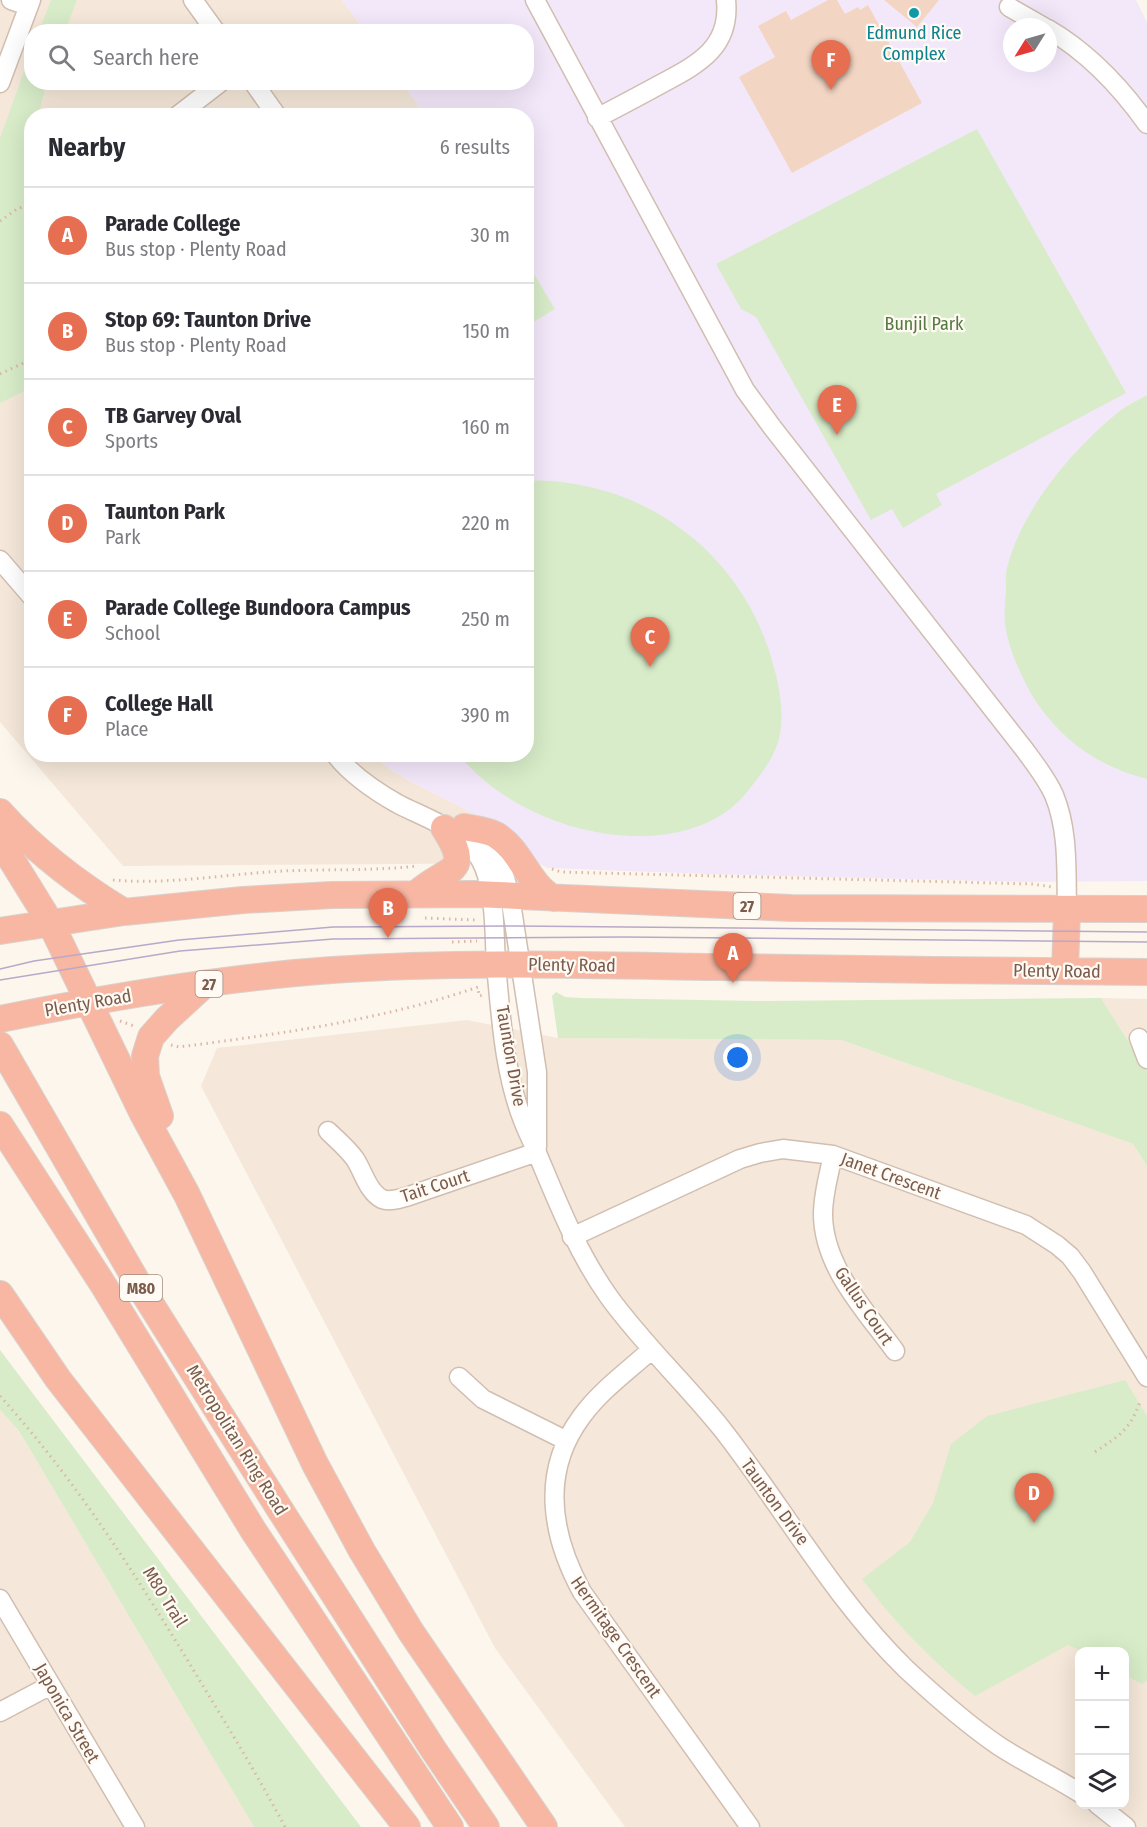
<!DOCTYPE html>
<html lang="en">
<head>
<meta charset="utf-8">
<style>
	body { margin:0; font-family:"Fira Sans Condensed",sans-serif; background:#f2f2f3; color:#2b2b33 }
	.controls { position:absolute; right:18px; bottom:18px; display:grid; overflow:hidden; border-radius:12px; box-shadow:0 6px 24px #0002 }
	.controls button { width:54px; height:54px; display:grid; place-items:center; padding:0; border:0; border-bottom:2px solid #e1e1e2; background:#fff; color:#2b2b33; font:30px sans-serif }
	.compass { position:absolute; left:1003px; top:18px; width:54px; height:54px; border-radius:50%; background:#fff; box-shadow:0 6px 24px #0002; rotate:233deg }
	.you { position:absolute; left:738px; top:1058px; width:21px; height:21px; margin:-15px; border:4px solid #fff; border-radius:50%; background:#1a73e8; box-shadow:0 0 0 9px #1a73e833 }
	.badge { display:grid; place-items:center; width:39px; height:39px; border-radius:50%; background:#e76f51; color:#fff; font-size:20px; font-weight:700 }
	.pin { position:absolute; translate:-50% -50px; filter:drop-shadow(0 2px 3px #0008) }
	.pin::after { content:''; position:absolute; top:32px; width:21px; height:18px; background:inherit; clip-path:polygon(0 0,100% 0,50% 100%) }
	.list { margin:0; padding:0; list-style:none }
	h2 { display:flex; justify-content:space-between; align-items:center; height:78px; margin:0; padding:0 24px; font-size:26px }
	h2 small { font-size:20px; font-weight:400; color:#7c7c81 }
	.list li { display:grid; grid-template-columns:39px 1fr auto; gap:18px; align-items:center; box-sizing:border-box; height:96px; padding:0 24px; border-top:2px solid #e1e1e2 }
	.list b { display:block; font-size:22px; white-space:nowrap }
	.list p { margin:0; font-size:20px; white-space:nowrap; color:#7c7c81 }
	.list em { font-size:20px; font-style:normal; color:#7c7c81 }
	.icon { flex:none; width:33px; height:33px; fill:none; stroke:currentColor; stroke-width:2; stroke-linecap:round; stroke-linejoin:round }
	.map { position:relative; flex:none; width:1147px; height:1827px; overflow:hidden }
	.search { position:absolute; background:#fff; box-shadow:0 6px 24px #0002; left:24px; top:24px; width:510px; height:66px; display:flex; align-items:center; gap:15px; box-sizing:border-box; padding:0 21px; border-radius:24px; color:#7c7c81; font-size:22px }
	.panel { position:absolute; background:#fff; box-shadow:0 6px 24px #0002; left:24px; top:108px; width:510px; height:654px; border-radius:24px }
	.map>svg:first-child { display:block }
</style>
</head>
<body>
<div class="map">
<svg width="1147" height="1827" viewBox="0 0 1147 1827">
	<rect width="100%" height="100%" fill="#fdf6ec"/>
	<path fill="#f5e8da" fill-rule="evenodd" d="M0 0H342L365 31 32 32V82L402 83 425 115 32 116V754L372 755 393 771 408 780 502 828 537 863 123 866 0 722Z
		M1101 998 1147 999V1071Z
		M467 1020 558 1038 841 1040 1133 1144 1147 1166V1827H625L495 1648 201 1086 217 1048ZM1080 1652H1124V1804H1080Z
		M0 1410 19 1431 254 1827H0Z"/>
	<path fill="#f3e8fa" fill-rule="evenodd" d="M342 0H1136L1147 22V881L1024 882 705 874 548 868 537 863 502 828 408 780 393 771 372 755 526 754V116L425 115 402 83 526 82V32L365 31ZM1012 27H1048V63H1012Z"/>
	<path fill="#d8ecc9" d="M51 0H77L65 31H39Z
		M31 52 32 82 47 83C43 94 42 104 38 115L32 116 31 134 27 146 32 147 31 388 0 403V138Z
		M977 129 1126 393 936 494 942 505 903 528 892 509 871 520 756 317 741 309 716 264Z
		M531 269 555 309 527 326V272Z
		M1147 395V779C1100 767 1065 743 1037 703 1024 684 1007 646 1005 623 1004 613 1005 602 1006 591 1006 584 1005 576 1007 568 1021 511 1071 451 1116 414 1125 406 1137 401 1147 395Z
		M527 481C549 479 572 483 594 488 681 509 750 577 773 664 780 688 786 720 777 745 772 760 761 774 751 787 719 832 659 841 608 834 552 826 495 799 459 755L526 754Z
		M556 992 565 997 581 998 758 1001 1101 998 1147 1071V1166L1133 1144 841 1040 558 1038 552 996Z
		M0 1350 361 1827H254L19 1431 0 1410Z
		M1125 1380 1147 1416V1681L1142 1684 1125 1675 1124 1652 1081 1651 1068 1645 975 1696C932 1661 895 1623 862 1579L910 1542 933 1503 951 1444 987 1416Z"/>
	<path fill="#f3d5c3" d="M828 0H837L845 14 858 7 860 10 868 5 922 103 792 173 739 77 775 57 758 26 786 11 791 20Z
		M884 0H939L917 27Z"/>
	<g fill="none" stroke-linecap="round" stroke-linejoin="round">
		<g stroke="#d1beb0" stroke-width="21">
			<path id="minor" d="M11 0 28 6
				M193 0 216 32
				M535 0 745 390 772 427 1024 749C1035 764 1047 779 1054 795 1069 831 1066 872 1067 910
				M1009 7 1044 27
				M1048 29C1089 53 1120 86 1147 124
				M253 82 277 116
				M0 83 31 0
				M177 116 221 82
				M597 118C618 107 639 96 659 85 696 65 731 49 726 0
				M0 560 32 597
				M335 754C351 775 375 791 398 804 425 818 464 830 480 859 496 887 494 933 496 965 501 1017 504 1074 524 1123 528 1133 533 1143 537 1153 558 1203 577 1252 609 1297 643 1344 686 1384 722 1429 783 1507 835 1600 906 1669 935 1696 965 1723 999 1746 1025 1763 1053 1776 1080 1793
				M468 830C497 852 501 860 510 896L537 1072V1147
				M1139 1038 1147 1059
				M328 1131C337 1140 347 1148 355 1159 363 1171 368 1192 382 1199 389 1202 399 1199 406 1197L537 1152
				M833 1155C829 1174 823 1194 823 1214 823 1267 866 1311 895 1351
				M572 1237 740 1159 760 1153 783 1149 833 1155 1026 1225 1057 1245 1070 1256 1082 1272 1147 1377
				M651 1350C628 1371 601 1390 582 1416 540 1472 551 1535 582 1592L750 1827
				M459 1377 483 1399 567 1441
				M0 1599 135 1827
				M0 1712 51 1685
				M1097 1804 1126 1827"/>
		</g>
		<g stroke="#dad1cd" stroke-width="28">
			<path id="highway" d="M0 812C36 852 78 884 124 912
				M464 827C474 829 487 830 496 835 521 850 528 884 553 898
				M0 841 50 922 142 1112 187 1195 315 1464 362 1551 411 1632 544 1827
				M416 894C447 866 474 875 444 828
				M0 931 124 912 243 900 332 895 474 894 791 908 1147 909
				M1065 971 1067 910
				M0 1019C109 997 220 978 332 970 460 961 590 965 719 967 862 969 1004 971 1147 972
				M0 1045 140 1287 279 1508 433 1749 486 1827
				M160 1116 146 1076 145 1056 151 1037 167 1019 205 984
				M0 1125 104 1286 253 1530 450 1827
				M0 1294 58 1379 407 1827"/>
		</g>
		<path stroke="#d9b8a5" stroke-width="3" stroke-dasharray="1.5 4.5" stroke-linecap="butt" d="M0 221 17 209 32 203
			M0 374 32 359
			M552 869 561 872 599 873 1033 884 1052 887
			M113 880C169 885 227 874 283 871 328 869 373 871 417 866
			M425 918 477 920
			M452 942 477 941
			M120 1021 134 1026
			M171 1045 179 1047C279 1034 382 1020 478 987L479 996 483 995
			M0 1396C74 1478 134 1572 191 1666 223 1719 256 1772 285 1827
			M1095 1452C1120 1435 1129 1431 1140 1402"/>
		<use href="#minor" stroke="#fff" stroke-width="18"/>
		<use href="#highway" stroke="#f7b7a3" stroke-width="26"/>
		<path stroke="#b9a8c9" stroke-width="1.5" d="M0 969 34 961 179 940 333 927 516 926 1147 932
			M0 980 180 951 333 939 623 937 1147 942"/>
	</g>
	<circle fill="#0f9aa8" stroke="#fffaf3" stroke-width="2" cx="914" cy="13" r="6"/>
	<g text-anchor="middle" stroke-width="4.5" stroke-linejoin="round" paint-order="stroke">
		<g fill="#fffaf3" stroke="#a28b7f" stroke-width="1.5">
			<rect x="733.5" y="893" width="27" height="26" rx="4.5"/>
			<rect x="195.5" y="971" width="27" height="26" rx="4.5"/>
			<rect x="120" y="1275" width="42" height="26" rx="4.5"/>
		</g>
		<g font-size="16" font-weight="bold" fill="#7a5c4d">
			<text x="747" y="912">27</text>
			<text x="209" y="990">27</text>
			<text x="141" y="1294">M80</text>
		</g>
		<g font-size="18" fill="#0d838f" stroke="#fffaf3">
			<text x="914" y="39">Edmund Rice<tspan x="914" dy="21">Complex</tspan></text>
		</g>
		<g font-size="18" fill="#537a41" stroke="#fffaf3">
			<text x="924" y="330">Bunjil Park</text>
		</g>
		<g font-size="18" fill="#7a5c4d" stroke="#fffaf3">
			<text transform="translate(572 965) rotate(1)" y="6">Plenty Road</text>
			<text transform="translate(1057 971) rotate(1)" y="6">Plenty Road</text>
			<text transform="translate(88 1003) rotate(-10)" y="6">Plenty Road</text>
			<text transform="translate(511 1056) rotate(80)" y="6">Taunton Drive</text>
			<text transform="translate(891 1176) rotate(20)" y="6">Janet Crescent</text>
			<text transform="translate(435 1186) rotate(-18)" y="6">Tait Court</text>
			<text transform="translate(864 1306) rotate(56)" y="6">Gallus Court</text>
			<text transform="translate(237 1440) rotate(58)" y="6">Metropolitan Ring Road</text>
			<text transform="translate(775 1502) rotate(54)" y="6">Taunton Drive</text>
			<text transform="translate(165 1597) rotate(58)" y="6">M80 Trail</text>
			<text transform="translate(616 1637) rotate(55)" y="6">Hermitage Crescent</text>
			<text transform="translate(67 1713) rotate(60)" y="6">Japonica Street</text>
		</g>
	</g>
</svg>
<div class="controls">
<button>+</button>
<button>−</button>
<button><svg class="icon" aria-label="layers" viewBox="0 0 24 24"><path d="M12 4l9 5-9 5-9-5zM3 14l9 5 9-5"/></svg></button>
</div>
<svg class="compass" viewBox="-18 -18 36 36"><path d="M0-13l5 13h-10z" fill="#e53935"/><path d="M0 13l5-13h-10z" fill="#7c7c81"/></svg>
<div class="you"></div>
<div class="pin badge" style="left:733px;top:983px">A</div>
<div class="pin badge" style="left:388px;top:938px">B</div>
<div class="pin badge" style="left:650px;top:667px">C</div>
<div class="pin badge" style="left:1034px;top:1523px">D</div>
<div class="pin badge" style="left:837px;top:435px">E</div>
<div class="pin badge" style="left:831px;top:90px">F</div>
<div class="search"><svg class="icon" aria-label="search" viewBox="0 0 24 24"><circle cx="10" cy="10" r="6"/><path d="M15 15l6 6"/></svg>Search here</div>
<section class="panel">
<h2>Nearby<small>6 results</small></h2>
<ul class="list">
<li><span class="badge">A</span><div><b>Parade College</b><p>Bus stop · Plenty Road</p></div><em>30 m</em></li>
<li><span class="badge">B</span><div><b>Stop 69: Taunton Drive</b><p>Bus stop · Plenty Road</p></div><em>150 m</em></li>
<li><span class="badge">C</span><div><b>TB Garvey Oval</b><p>Sports</p></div><em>160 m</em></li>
<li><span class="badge">D</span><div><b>Taunton Park</b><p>Park</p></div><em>220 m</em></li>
<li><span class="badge">E</span><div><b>Parade College Bundoora Campus</b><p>School</p></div><em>250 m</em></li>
<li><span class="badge">F</span><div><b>College Hall</b><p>Place</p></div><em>390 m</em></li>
</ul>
</section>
</div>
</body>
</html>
